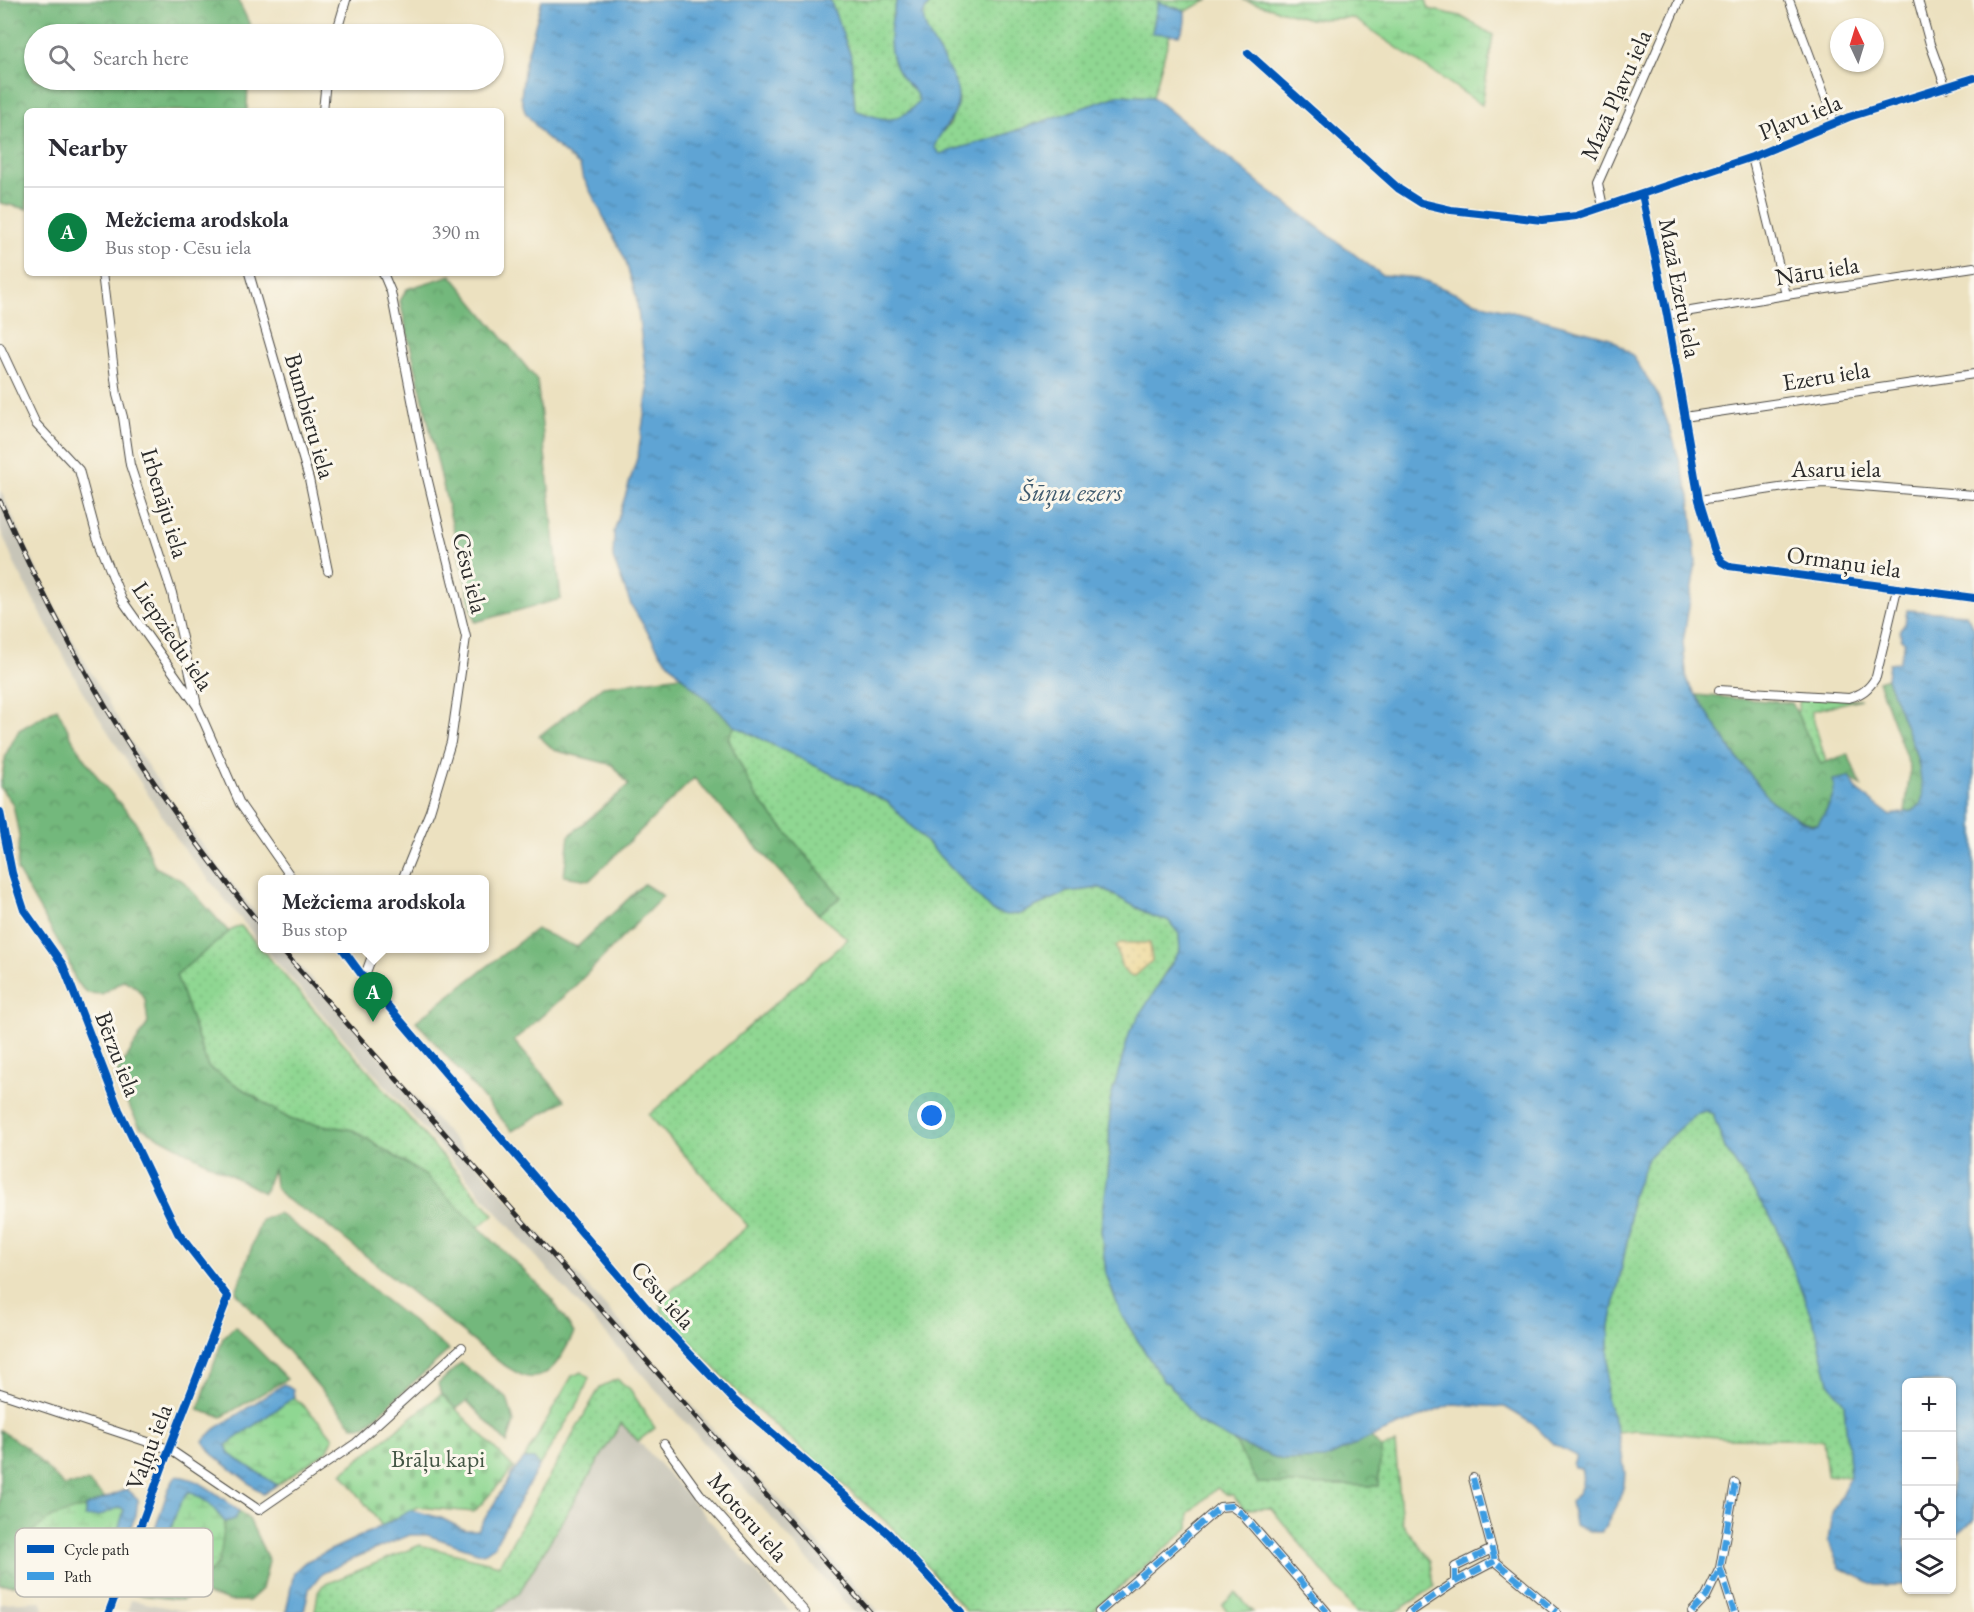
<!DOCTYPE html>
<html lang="en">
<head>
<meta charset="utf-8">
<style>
	body { margin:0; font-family:"EB Garamond",serif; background:#f7f7f7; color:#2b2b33 }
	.controls { position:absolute; right:18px; bottom:18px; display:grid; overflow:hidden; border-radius:9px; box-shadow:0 2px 4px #0004 }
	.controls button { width:54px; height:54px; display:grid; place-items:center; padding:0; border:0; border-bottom:2px solid #e1e1e2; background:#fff; color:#2b2b33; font:30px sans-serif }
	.compass { position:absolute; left:1830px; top:18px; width:54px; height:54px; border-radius:50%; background:#fff; box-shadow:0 2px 4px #0004; rotate:356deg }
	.you { position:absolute; left:932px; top:1116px; width:21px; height:21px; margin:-15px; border:4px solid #fff; border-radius:50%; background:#1a73e8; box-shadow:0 0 0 9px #1a73e833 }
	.badge { display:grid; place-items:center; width:39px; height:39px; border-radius:50%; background:#0b8043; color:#fff; font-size:20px; font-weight:700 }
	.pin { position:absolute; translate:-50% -50px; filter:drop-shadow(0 2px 3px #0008) }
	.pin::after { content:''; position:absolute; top:32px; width:21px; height:18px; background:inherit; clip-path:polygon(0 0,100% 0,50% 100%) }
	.popup { position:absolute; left:258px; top:875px; width:231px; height:78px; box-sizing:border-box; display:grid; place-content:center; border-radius:9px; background:#fff; filter:drop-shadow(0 2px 4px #0005); font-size:20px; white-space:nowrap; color:#7c7c81 }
	.popup b { font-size:22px; color:#2b2b33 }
	.popup::after { content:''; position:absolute; left:50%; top:100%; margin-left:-12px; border:12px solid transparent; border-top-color:#fff }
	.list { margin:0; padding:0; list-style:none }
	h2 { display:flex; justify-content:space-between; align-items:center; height:78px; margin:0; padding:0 24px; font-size:26px }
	h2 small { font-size:20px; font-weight:400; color:#7c7c81 }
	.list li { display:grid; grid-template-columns:39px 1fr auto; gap:18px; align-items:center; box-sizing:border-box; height:90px; padding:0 24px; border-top:2px solid #e1e1e2 }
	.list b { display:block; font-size:22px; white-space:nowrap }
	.list p { margin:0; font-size:20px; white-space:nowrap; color:#7c7c81 }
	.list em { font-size:20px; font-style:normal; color:#7c7c81 }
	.icon { flex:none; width:33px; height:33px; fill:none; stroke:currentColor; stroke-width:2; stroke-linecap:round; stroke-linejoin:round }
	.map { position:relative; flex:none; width:1974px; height:1612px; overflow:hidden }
	.search { position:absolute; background:#fff; box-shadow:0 2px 4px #0004; left:24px; top:24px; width:480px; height:66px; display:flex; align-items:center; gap:15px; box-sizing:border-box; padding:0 21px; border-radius:33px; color:#7c7c81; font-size:22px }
	.panel { position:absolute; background:#fff; box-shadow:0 2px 4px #0004; left:24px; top:108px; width:480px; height:168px; border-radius:9px }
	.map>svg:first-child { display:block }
</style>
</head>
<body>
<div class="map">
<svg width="1974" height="1612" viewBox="0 0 1974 1612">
	<defs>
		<pattern id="grass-dots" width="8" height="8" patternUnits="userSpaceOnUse" patternTransform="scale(1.5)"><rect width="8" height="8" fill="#8fd792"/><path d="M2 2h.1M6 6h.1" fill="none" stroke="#7cb97e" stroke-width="1.8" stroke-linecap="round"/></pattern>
		<pattern id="forest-crowns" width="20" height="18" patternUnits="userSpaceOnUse" patternTransform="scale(1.5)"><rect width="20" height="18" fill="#73b87c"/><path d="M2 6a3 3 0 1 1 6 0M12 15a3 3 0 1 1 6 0" fill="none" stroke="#5f9666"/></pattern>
		<pattern id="wetland-marsh" width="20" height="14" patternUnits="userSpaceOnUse" patternTransform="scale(1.5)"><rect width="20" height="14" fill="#8fd792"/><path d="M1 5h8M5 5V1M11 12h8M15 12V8" fill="none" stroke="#7cb97e"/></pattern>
		<pattern id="sand-dots" width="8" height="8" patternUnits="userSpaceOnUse" patternTransform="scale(1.5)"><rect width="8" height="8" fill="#eeda9e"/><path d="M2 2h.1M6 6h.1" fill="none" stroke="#cb8" stroke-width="1.8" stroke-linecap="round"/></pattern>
		<pattern id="cemetery-stones" width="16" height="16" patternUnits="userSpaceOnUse" patternTransform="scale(1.5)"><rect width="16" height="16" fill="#8fd792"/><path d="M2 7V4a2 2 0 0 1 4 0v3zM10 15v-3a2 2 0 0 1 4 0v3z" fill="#7cb97e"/></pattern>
		<pattern id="water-ripples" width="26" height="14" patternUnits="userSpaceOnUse" patternTransform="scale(1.5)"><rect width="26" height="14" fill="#5fa4d4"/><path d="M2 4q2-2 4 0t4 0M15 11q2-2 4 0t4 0" fill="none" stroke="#4f86ac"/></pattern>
	</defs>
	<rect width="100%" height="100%" fill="#fbf7ec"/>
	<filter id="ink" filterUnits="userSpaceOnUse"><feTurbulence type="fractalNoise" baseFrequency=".0167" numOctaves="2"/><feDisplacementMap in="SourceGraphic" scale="12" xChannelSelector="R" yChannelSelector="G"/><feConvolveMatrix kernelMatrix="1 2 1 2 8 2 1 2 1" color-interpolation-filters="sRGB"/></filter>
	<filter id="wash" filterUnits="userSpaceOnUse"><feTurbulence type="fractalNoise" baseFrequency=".008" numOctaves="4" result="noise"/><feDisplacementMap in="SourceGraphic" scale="24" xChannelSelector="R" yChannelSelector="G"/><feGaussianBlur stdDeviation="1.35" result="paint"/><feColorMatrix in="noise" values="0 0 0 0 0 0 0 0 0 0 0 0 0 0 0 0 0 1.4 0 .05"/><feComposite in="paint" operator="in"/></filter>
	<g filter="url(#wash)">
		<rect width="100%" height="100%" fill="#ece1c0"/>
		<path fill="#c7c5b8" d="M0 489 51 600 90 671 129 738 171 801 205 849 262 921V945L180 844 85 696 16 567 0 529Z
			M265 949H285L411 1092 627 1330 727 1445 778 1498 879 1612H853L777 1524 540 1261Z
			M622 1422 791 1612H494L519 1593Z
			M131 1600 189 1612H127Z
			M42 1601 43 1612H0V1603Z"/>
		<path fill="url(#grass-dots)" stroke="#5d815e" stroke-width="1.5" d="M830 0H897L892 17 902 78 916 91 919 101C896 127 884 120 855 110L851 56Z
			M934 0H1209L1185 11 1158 2 1152 32 1170 34 1153 97 1120 95 991 139 940 154 934 148 938 136 950 124 959 99 923 25 924 11Z
			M1803 698 1861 699 1811 711 1826 762 1821 765 1796 712 1798 711 1800 699Z
			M735 726 888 802 992 911 1020 914 1067 892 1101 888 1154 917 1168 920 1179 934 1180 950 1162 977 1110 1101 1109 1165 1101 1229 1106 1274 1121 1314 1164 1382 1169 1383 1197 1422 1235 1442 1258 1483 1378 1486 1381 1448 1395 1444 1402 1523 1431 1561 1434 1587 1396 1612H1356L1271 1508 1244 1509 1233 1495 1226 1494 1217 1488 1189 1513V1528L1091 1612H967L893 1528 744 1399 662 1312 660 1300 748 1226 649 1115 848 939 818 914 841 897 755 795 728 738Z
			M241 926 494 1215 478 1227 426 1176 353 1130 291 1120 208 1067 176 975 235 927Z
			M1705 1111 1713 1114 1725 1148 1777 1227 1785 1251 1796 1273 1816 1329 1829 1382 1844 1403 1850 1477 1827 1475 1823 1440 1729 1438 1636 1430 1618 1432 1606 1398 1610 1325 1629 1232 1631 1199 1649 1156 1695 1114Z
			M617 1379 630 1389 655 1428 638 1441 621 1423 519 1593 494 1612H315L318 1592 323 1585 420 1545 499 1565 600 1387Z"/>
		<path fill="url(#forest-crowns)" stroke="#4f7254" stroke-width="1.5" d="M0 0H238L250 25V34H34V80H248L247 111H27V209L0 203Z
			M451 275 537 380 561 599 475 622 400 301 407 289Z
			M681 676 735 726 728 738 755 795 841 897 818 914 694 778 590 880 564 876 569 836 629 785 613 765 554 750 539 736 603 686Z
			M1887 678C1896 701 1932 783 1921 804 1918 809 1911 812 1905 813L1910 768 1878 681Z
			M1696 695 1792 703 1821 764 1848 754 1861 786 1849 777 1833 780C1838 796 1825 811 1818 824 1805 825 1777 808 1769 799 1741 767 1719 731 1696 695Z
			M57 708 75 744 101 782 136 822 155 867 183 881 229 932 176 975 208 1067 291 1120 353 1130 426 1176 549 1295 574 1333C565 1350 552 1381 528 1377 520 1376 510 1368 502 1364L323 1222 284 1198 275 1186 273 1169 264 1193 140 1127 114 1078 148 1023 145 999 136 987 124 980 102 994 87 993 76 982 67 957 17 870 19 836 13 804 0 787 6 754 19 730Z
			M644 884 663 896 573 988 514 1041 565 1100 512 1131 416 1021 536 929 577 947Z
			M278 1213 315 1240 380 1296 449 1350 365 1426H353L236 1292 261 1220Z
			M235 1326 287 1379 222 1417 198 1410 223 1338Z
			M461 1363 507 1398 514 1422 507 1443 467 1401 456 1409 441 1394 438 1384Z
			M0 1430 27 1448 64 1486 88 1482 105 1498 85 1507 58 1569 85 1553 101 1563 82 1575 38 1585H0Z
			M1371 1437 1381 1448 1378 1486 1258 1483 1235 1442 1282 1460 1325 1459Z
			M239 1511 249 1519 269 1561 262 1589 249 1601H229L206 1594 181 1600 135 1594 142 1569 190 1578 218 1564 225 1522 235 1519Z"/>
		<path fill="url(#wetland-marsh)" stroke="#5d815e" stroke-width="1.5" d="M1243 0H1426L1429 9 1460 16 1493 35 1482 105 1353 18 1310 19Z
			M582 1372 589 1378 580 1400 539 1466 534 1459H524L572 1376Z
			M294 1397 321 1423 333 1438 328 1450 277 1485 229 1454 226 1445Z
			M189 1491 209 1503 225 1522C223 1532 222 1557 217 1565 203 1585 173 1575 153 1571 172 1546 169 1513 189 1491Z
			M85 1507V1516H98L120 1507 125 1510 117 1535 101 1563 85 1553 58 1569 38 1568 29 1534 52 1517Z"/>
		<path fill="url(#sand-dots)" stroke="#8c8264" stroke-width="1.5" d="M1120 943H1150L1152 961 1135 976 1128 975 1122 968 1116 947Z"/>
		<path fill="url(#cemetery-stones)" stroke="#5d815e" stroke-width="1.5" d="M441 1394 514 1468 474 1512 417 1507 382 1526 342 1473Z"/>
		<path fill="#8fd792" stroke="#5d815e" stroke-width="1.5" d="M1236 1593 1253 1612H1228L1222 1605Z"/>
		<path fill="url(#water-ripples)" stroke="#456880" stroke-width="1.5" d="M542 0H830L851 56 855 110C884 120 897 127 919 101 915 88 910 88 902 78 885 56 889 25 897 0H934C931 3 926 7 925 11 915 30 960 71 958 99 957 118 940 130 934 147L940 154 991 139 1120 95 1153 97 1263 186 1382 275 1418 278 1476 302 1610 338 1632 355 1656 391 1671 432 1690 496 1696 562 1683 643 1687 681 1734 754 1771 801 1800 820 1812 825 1818 824C1826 811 1838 795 1833 780L1849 777 1858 791 1890 815 1913 811 1920 805 1923 796 1918 759 1887 678 1889 663 1899 662 1905 642 1901 639 1900 629 1905 624 1907 610 1966 614 1974 628V1519L1956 1536 1952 1557V1382H1906V1585H1875L1840 1568 1828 1541 1832 1513 1850 1477 1844 1403 1829 1382 1816 1329 1777 1227 1725 1148 1713 1114 1705 1111 1695 1114 1649 1156 1631 1199 1629 1232 1610 1325 1606 1398 1618 1432 1625 1472 1624 1485 1617 1506 1602 1532H1589L1575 1525 1571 1502C1581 1491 1585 1483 1581 1468L1574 1467 1573 1464 1576 1456 1553 1444 1533 1424 1505 1407 1453 1404 1371 1437 1325 1459 1282 1460 1235 1442 1197 1422 1169 1383 1164 1382 1121 1314 1106 1274 1101 1229 1109 1165 1110 1101 1130 1031 1180 950 1179 934 1168 920 1154 917 1101 888 1067 892 1020 914 1006 915 992 911 888 802 735 726 681 676 661 654 631 605 613 558 614 532 638 455 648 389 636 296 625 259 582 175 580 166 543 135 525 112 521 97 525 63Z
			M1158 2 1185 11C1185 19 1186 29 1179 35L1152 33Z
			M284 1384 293 1390 294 1397 226 1445 229 1454 277 1485 263 1494 212 1454 203 1441 215 1429Z
			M524 1459H534L539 1466 494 1546 483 1554 427 1535H410L359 1556 321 1574 309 1589 304 1612H286L294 1572 305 1562 382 1526 411 1510 441 1518 465 1530H478L512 1474Z
			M176 1476C201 1478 220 1497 239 1511L235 1519 225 1522 209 1503 189 1491C169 1513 172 1546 153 1571L142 1569 168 1490Z
			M127 1489 138 1499 136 1515 114 1566 107 1568 101 1563 117 1535 124 1510 120 1507 98 1516 85 1517V1507Z"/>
	</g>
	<g filter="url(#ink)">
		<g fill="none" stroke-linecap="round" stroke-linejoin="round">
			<g stroke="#484641" stroke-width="10">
				<path id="minor" d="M1789 0 1835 123
					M1918 0 1930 44 1946 88
					M336 34 346 0
					M1248 53 1399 189 1421 203 1451 210 1542 220 1576 216 1752 157 1849 117 1974 78
					M323 111 326 80
					M1752 157 1786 295
					M1642 194 1667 315 1699 500 1715 552 1722 562 1729 566 1974 598
					M1603 207 1598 183 1679 0
					M102 273 117 395 123 417 130 465 172 593 196 701
					M249 273 309 479 328 571
					M383 273 391 292 427 477 466 637 451 742 430 811 402 880
					M1667 315 1786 295 1974 267
					M0 347 36 424 79 470 97 537 122 600 197 706 240 804 293 880
					M1684 417 1974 374
					M1699 500 1799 485 1824 483 1974 495
					M1719 690 1849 698C1862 694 1869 689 1876 677L1897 589
					M0 812 12 873 24 910 63 965 119 1110 178 1233 228 1297 169 1449 109 1612
					M342 948 364 978 651 1313 733 1399 888 1533 961 1612
					M364 978 375 948
					M0 1393 169 1449 259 1510 356 1443 462 1347
					M664 1444 700 1494 805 1612
					M1473 1478 1495 1561 1556 1612
					M1720 1568 1734 1612
					M1455 1582V1567L1492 1549
					M1099 1612 1220 1507 1231 1506 1241 1513 1327 1612
					M1410 1612 1455 1582 1495 1561
					M1692 1612 1706 1597 1720 1568 1735 1483"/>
			</g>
			<use href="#minor" stroke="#fff" stroke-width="8"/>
			<g stroke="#2b2b2b" stroke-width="5">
				<path id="rail" d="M0 501C41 593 87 682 143 766 180 822 220 875 262 927
					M280 948 870 1612"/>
			</g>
			<use href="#rail" stroke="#fbf7ec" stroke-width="3" stroke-dasharray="9" stroke-linecap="butt"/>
			<path stroke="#3d9ce1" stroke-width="6" stroke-dasharray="12 6" stroke-linecap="butt" d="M1473 1478 1495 1561 1556 1612
				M1720 1568 1734 1612
				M1455 1582V1567L1492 1549
				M1099 1612 1220 1507 1231 1506 1241 1513 1327 1612
				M1410 1612 1455 1582 1495 1561
				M1692 1612 1706 1597 1720 1568 1735 1483"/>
			<g stroke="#fbf7ec" stroke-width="11">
				<path id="cycleway" d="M1248 53 1399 189 1421 203 1451 210 1542 220 1576 216 1752 157 1849 117 1974 78
					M1642 194 1667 315 1699 500 1715 552 1722 562 1729 566 1974 598
					M0 812 12 873 24 910 63 965 119 1110 178 1233 228 1297 169 1449 109 1612
					M342 948 364 978 651 1313 733 1399 888 1533 961 1612"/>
			</g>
			<use href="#cycleway" stroke="#0057b8" stroke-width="8"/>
		</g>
	</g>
	<g text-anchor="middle" stroke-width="6" stroke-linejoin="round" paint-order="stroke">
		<g font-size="24" fill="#2b2b2b" stroke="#fbf7ec">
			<text transform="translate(1616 95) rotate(-66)" y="8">Mazā Pļavu iela</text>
			<text transform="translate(1800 117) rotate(-22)" y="8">Pļavu iela</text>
			<text transform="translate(1817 271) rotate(-9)" y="8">Nāru iela</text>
			<text transform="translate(1680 288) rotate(79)" y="8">Mazā Ezeru iela</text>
			<text transform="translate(1826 376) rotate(-9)" y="8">Ezeru iela</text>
			<text transform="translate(310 416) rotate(74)" y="8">Bumbieru iela</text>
			<text x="1836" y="477">Asaru iela</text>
			<text transform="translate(165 503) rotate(73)" y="8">Irbenāju iela</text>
			<text transform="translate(1844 562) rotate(8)" y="8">Ormaņu iela</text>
			<text transform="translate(470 573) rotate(76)" y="8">Cēsu iela</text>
			<text transform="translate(173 636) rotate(56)" y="8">Liepziedu iela</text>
			<text transform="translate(118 1054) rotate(69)" y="8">Bērzu iela</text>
			<text transform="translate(663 1295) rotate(48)" y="8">Cēsu iela</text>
			<text transform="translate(149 1447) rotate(-69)" y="8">Vaļņu iela</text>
			<text transform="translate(748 1517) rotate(49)" y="8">Motoru iela</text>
		</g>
		<g font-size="24" fill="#445645" stroke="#fbf7ec">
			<text x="438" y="1467">Brāļu kapi</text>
		</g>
		<g font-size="26" font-style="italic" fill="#405b6f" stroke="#fbf7ec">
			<text x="1071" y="501">Šūņu ezers</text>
		</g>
	</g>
	<rect x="15" y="1528" width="198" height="69" rx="9" fill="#fbf7ec" stroke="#bdbab2" stroke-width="1.5"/>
	<rect x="27" y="1545" width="27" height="8" fill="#0057b8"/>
	<rect x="27" y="1572" width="27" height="8" fill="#3d9ce1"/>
	<g font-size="16" fill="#2b2b2b">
		<text x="64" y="1555">Cycle path</text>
		<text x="64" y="1582">Path</text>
	</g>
</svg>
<div class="controls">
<button>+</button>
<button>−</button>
<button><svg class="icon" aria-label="locate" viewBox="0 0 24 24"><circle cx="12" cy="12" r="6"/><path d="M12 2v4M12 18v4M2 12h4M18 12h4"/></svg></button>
<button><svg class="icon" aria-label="layers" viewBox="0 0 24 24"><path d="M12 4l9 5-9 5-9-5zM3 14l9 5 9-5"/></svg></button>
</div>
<svg class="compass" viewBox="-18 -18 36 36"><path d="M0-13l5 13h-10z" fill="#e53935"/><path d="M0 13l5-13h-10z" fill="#7c7c81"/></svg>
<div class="you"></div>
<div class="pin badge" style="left:373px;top:1022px">A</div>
<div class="popup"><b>Mežciema arodskola</b>Bus stop</div>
<div class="search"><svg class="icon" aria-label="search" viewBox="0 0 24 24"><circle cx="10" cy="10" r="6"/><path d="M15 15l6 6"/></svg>Search here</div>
<section class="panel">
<h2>Nearby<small></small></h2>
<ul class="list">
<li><span class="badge">A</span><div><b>Mežciema arodskola</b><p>Bus stop · Cēsu iela</p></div><em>390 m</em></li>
</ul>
</section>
</div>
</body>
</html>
